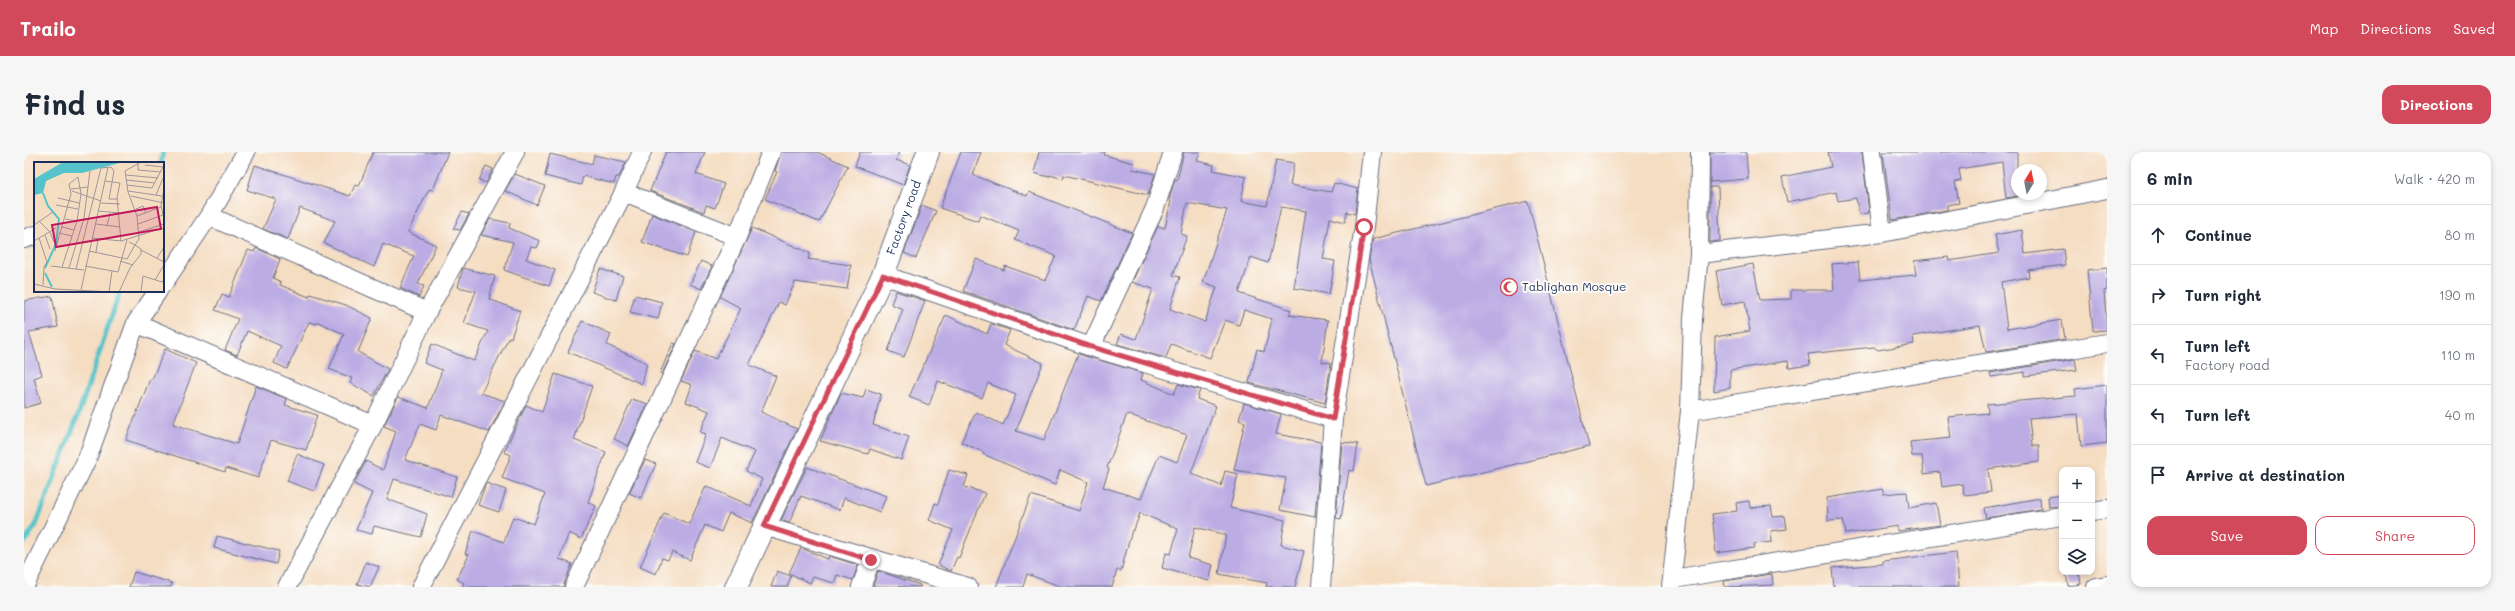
<!DOCTYPE html>
<html lang="en">
<head>
<meta charset="utf-8">
<style>
	body { margin:0; font-family:Mali,sans-serif; background:#f6f6f7; color:#1f2937 }
	.controls { position:absolute; right:12px; bottom:12px; display:grid; overflow:hidden; border-radius:8px; box-shadow:0 2px 6px #0003 }
	.controls button { width:36px; height:36px; display:grid; place-items:center; padding:0; border:0; border-bottom:1px solid #e0e1e3; background:#fff; color:#1f2937; font:20px sans-serif }
	.compass { position:absolute; left:1987px; top:12px; width:36px; height:36px; border-radius:50%; background:#fff; box-shadow:0 2px 6px #0003; rotate:10deg }
	.stop { position:absolute; width:12px; height:12px; margin:-9px; border:3px solid #d1495b; border-radius:50%; background:#fff }
	.stop.end { background:#d1495b; border-color:#fff; box-shadow:0 1px 4px #0008 }
	.list { margin:0; padding:0; list-style:none }
	h2 { display:flex; justify-content:space-between; align-items:center; height:52px; margin:0; padding:0 16px; font-size:17px }
	h2 small { font-size:13px; font-weight:400; color:#747a83 }
	.list li { display:grid; grid-template-columns:26px 1fr auto; gap:12px; align-items:center; box-sizing:border-box; height:60px; padding:0 16px; border-top:1px solid #e0e1e3 }
	.list b { display:block; font-size:15px; white-space:nowrap }
	.list p { margin:0; font-size:13px; white-space:nowrap; color:#747a83 }
	.list em { font-size:13px; font-style:normal; color:#747a83 }
	.actions { display:flex; gap:8px; padding:12px 16px }
	.actions a { flex:1; padding:9px 0; border:1px solid #d1495b; border-radius:12px; text-align:center; font-size:14px; color:#d1495b }
	.actions .main { background:#d1495b; color:#fff }
	.icon { flex:none; width:22px; height:22px; fill:none; stroke:currentColor; stroke-width:2; stroke-linecap:round; stroke-linejoin:round }
	.map { position:relative; flex:none; width:2083px; height:435px; overflow:hidden; border-radius:12px }
	header { display:flex; align-items:center; gap:24px; box-sizing:border-box; height:56px; padding:0 20px; background:#d1495b; color:#fff }
	header strong { font-size:19px }
	nav { display:flex; gap:22px; margin-inline-start:auto; font-size:14px }
	.intro { display:flex; align-items:center; justify-content:space-between; box-sizing:border-box; height:96px; padding:0 24px }
	h1 { margin:0; font-size:28px }
	.button { padding:10px 18px; border-radius:12px; background:#d1495b; color:#fff; font-size:14px; font-weight:700 }
	main { display:flex; gap:24px; padding:0 24px }
	aside { flex:1; background:#fff; border-radius:12px; box-shadow:0 2px 6px #0003 }
	.map>svg:first-child { display:block }
</style>
</head>
<body>
<header>
<strong>Trailo</strong>
<nav><a>Map</a><a>Directions</a><a>Saved</a></nav>
</header>
<div class="intro"><h1>Find us</h1><a class="button">Directions</a></div>
<main>
<div class="map">
<svg width="2083" height="435" viewBox="0 0 2083 435">
	<rect width="100%" height="100%" fill="#fdfcf7"/>
	<filter id="ink" filterUnits="userSpaceOnUse"><feTurbulence type="fractalNoise" baseFrequency=".025" numOctaves="2"/><feDisplacementMap in="SourceGraphic" scale="8" xChannelSelector="R" yChannelSelector="G"/><feConvolveMatrix kernelMatrix="1 2 1 2 8 2 1 2 1" color-interpolation-filters="sRGB"/></filter>
	<filter id="wash" filterUnits="userSpaceOnUse"><feTurbulence type="fractalNoise" baseFrequency=".012" numOctaves="4" result="noise"/><feDisplacementMap in="SourceGraphic" scale="16" xChannelSelector="R" yChannelSelector="G"/><feGaussianBlur stdDeviation="0.9" result="paint"/><feColorMatrix in="noise" values="0 0 0 0 0 0 0 0 0 0 0 0 0 0 0 0 0 1.4 0 .05"/><feComposite in="paint" operator="in"/></filter>
	<g filter="url(#wash)">
		<rect width="100%" height="100%" fill="#f5ddc2"/>
		<g fill="none" stroke-linecap="round" stroke-linejoin="round">
			<path stroke="#55c3c9" stroke-width="5" d="M137 11 139 0
				M0 391 12 373 55 261 96 139"/>
		</g>
		<g id="blocks">
			<path fill="#bbace4" fill-rule="evenodd" d="M349 0H424L409 38 405 37 384 80 412 93 394 132 400 134 395 145 376 136 390 104 359 92 350 115 300 91 311 69 276 56 264 87 239 77 252 47 223 38 231 13 326 44 331 33 335 34Z
				M642 0H681L672 22 700 32 691 56 682 53 680 60 626 39Z
				M757 0H793L824 14 795 70 741 47 753 20 751 19Z
				M836 0H875L872 8 886 13 879 33 831 14Z
				M937 0H957L949 23 1003 44 1005 40 1108 81 1077 149 1064 144 1050 178 939 139 952 107 980 118 981 114 1021 128 1032 104 991 88 995 79 956 63 954 69 916 56Z
				M1015 0H1081L1080 3 1110 11 1108 17 1131 22 1124 43 1040 23 1039 27 1026 23 1025 25 1010 21Z
				M1160 0H1176L1173 9 1190 13 1189 18 1222 25 1217 49 1243 54 1252 8 1270 11 1266 33 1307 40 1310 31 1334 37 1331 62 1323 60 1321 70 1306 66 1299 107 1311 109 1305 142 1270 136 1282 59 1257 55 1244 111 1227 105 1215 141 1267 158 1265 163 1304 168 1298 210 1307 211 1301 251 1225 231 1233 197 1240 200 1248 167 1220 158 1215 173 1201 168 1186 206 1147 192 1142 206 1093 192 1097 182 1112 187 1129 137 1108 130 1134 74 1141 76 1147 49 1145 48 1151 27 1153 28ZM1163 51 1203 58 1179 130 1193 135 1181 170 1146 157 1156 125 1149 123 1163 84 1157 82Z
				M1686 0H1722L1724 27 1686 30Z
				M1804 0H1838L1845 61 1835 62 1832 46 1814 49 1812 40 1763 50 1758 25 1807 15Z
				M1859 0H1993V44L1982 46 1978 10 1935 17 1937 29 1931 30 1935 51 1923 53V58L1868 68Z
				M526 2 568 12 570 3 602 10 595 25H592L590 32 559 24 557 33 521 24Z
				M462 14 469 17 462 31 455 28Z
				M491 22 521 34 513 53 481 39Z
				M1686 35H1694L1696 89 1686 90Z
				M1504 49 1565 294 1402 334 1345 107 1349 87Z
				M898 53 912 59 892 106 880 101Z
				M438 60 445 62 436 78 429 77Z
				M628 62 672 80 663 105 618 90Z
				M466 67 486 71 485 76 516 89 513 96 507 95 502 107 531 118 525 134 480 118 489 90 457 83Z
				M728 76 786 101 784 107 827 113 823 137 771 130 761 153 755 150 725 213 752 224 737 260 773 277 728 371 705 361 697 380 681 373 666 408 648 400 644 408 638 406 632 422 616 415 640 361 665 372 682 334 727 354 738 327 722 319 731 300 698 286 686 316 671 310 682 282 676 280 685 259 662 250 668 233 657 229 671 199 692 207 717 156 696 145Z
				M1998 78 2001 102 2039 97 2041 113 2004 118 2005 125 1977 130 1983 177 2038 168 2041 187 1962 200 1956 173 1889 184 1890 192 1854 198 1850 195 1784 202 1786 213 1765 216 1764 209 1706 218V236L1690 239 1691 185 1726 179 1721 149 1698 153 1692 119 1729 112 1736 148 1767 147V138H1810L1808 112 1834 110 1836 128 1892 123 1890 109 1924 105 1925 109 1975 101 1971 83Z
				M232 96 256 107 249 126 257 130 256 133 285 145 286 142 322 153 348 166 334 200 364 217 350 244 326 231 328 226 305 217 320 182 294 170 293 172 285 170 263 217 250 211 257 194 223 179 213 203 201 198 214 167 191 158 198 142 205 145 224 98 230 100Z
				M677 109 688 114 677 137 666 132Z
				M439 116 471 124 465 147 496 159 487 186 485 185 457 241 481 249 465 280 417 263 412 278 396 272 381 308 433 325 427 345 370 327 363 347 403 362 397 385 350 374 348 382 332 378 348 341 330 332 342 309 359 318 372 279 360 274 374 245 404 256 418 218 400 211 408 192 450 209 464 179 440 171 452 139 434 135Z
				M2083 116V138L2080 139 2083 178 2069 179 2063 118Z
				M576 117 599 124 592 148 568 140Z
				M872 139 901 149 880 205 864 199 879 157 867 152Z
				M611 143 638 150 634 167 606 160Z
				M28 144 34 175 5 180 18 223 10 226 17 251 0 256V149Z
				M922 163 963 182 967 172 986 178 980 193 1019 211 992 279 1020 288 1054 202 1119 221 1117 228 1150 242 1154 232 1176 238 1173 247 1192 254 1167 321 1197 334 1201 319 1214 322 1206 356 1261 368 1257 393 1280 399 1271 435H1242L1243 431 1195 422 1202 383 1171 375 1164 406 1189 413 1185 429 1138 416 1142 401 1147 402 1154 377 1116 361 1110 378H1108L1097 419 1093 418 1088 435H1038L1003 422 999 435H972L1007 343 1055 359 1064 330 1036 318 1031 333 959 302V300L937 290 952 260 979 273 992 243 964 231 958 246 914 229 905 253 885 245ZM1103 262 1163 283 1153 310 1135 303 1117 347 1079 335 1085 317 1083 316Z
				M558 169 587 182 583 193 623 211 618 232 544 200Z
				M649 191 652 192 638 222 636 221Z
				M141 197 172 211 149 272 213 292 232 234 263 247 261 253 293 263 282 298 247 288 234 326 202 316 201 320 102 288 126 227H128Z
				M2051 207 2053 218 2001 224V220L1967 225 1966 221Z
				M531 222 568 234 550 288 582 300 564 350 572 354 557 387 545 381 535 407 548 412 539 435H438L440 431 433 427 445 403 441 402 449 379 480 390 489 365 510 372 521 342 478 326 487 303 480 300 502 253 518 260Z
				M2083 233V291L2057 294 2054 262 2005 266 2008 294H2015V310L1964 317 1967 340 1940 343 1939 332 1918 335 1916 320 1900 322 1898 304H1888L1886 290 1927 286 1924 265 1964 261 1963 252 2052 244 2051 237Z
				M842 237 857 242 849 273 885 285 877 308 846 297 844 302 796 289 817 241 839 246Z
				M608 247 624 252 604 294 590 287Z
				M1220 251 1257 262 1252 282 1297 290 1291 365 1256 358 1262 326 1210 318 1221 270 1215 268Z
				M1318 290 1334 292 1330 319 1325 318 1317 367 1312 366Z
				M273 302 300 313 290 339 263 329Z
				M621 308 632 312 617 346 605 341Z
				M783 315 862 344 856 360 820 346 816 358 777 344 765 371 757 368Z
				M925 318 944 323 940 335 961 341 935 406 933 405 927 419 914 413 929 378 905 368 911 351 914 352Z
				M462 331 482 338 475 360 454 353Z
				M1859 337V342L1883 340 1885 356 1912 351 1916 373 1873 379V374L1822 382 1819 368 1804 369 1803 346Z
				M2038 343V354L2025 355 2024 345Z
				M2016 346 2017 357 1962 366 1960 356Z
				M1725 349 1726 356 1747 354 1749 365 1761 364 1763 377 1747 379 1748 390 1730 392V396L1692 401 1688 362 1713 359 1712 351Z
				M193 384 255 399 252 412 190 396Z
				M777 396 804 407 805 404 834 413 829 428 813 423 810 431 789 425 786 431 765 421Z
				M1932 400 1935 435H1810L1808 416 1859 412V409Z
				M342 410 355 415 346 435 333 432Z
				M753 419 767 424 763 435H747Z
				M854 419 896 433V435L849 434Z
				M110 420 148 431 147 435H105Z
				M2042 420H2055L2057 432 2044 434Z
				M1748 422 1749 433 1701 435 1700 429Z"/>
		</g>
	</g>
	<g filter="url(#ink)">
		<use href="#blocks" fill-opacity="0" stroke="#676c81" stroke-width="1"/>
		<g fill="none" stroke-linecap="round" stroke-linejoin="round">
			<g stroke="#676c81" stroke-width="20">
				<path id="minor" d="M1848 0 1858 81
					M600 40 713 85
					M185 64 403 160
					M0 87 11 83
					M1675 102 1858 81 2083 37
					M859 123 1067 195 1309 267
					M139 132 185 64 222 0
					M112 171 349 273
					M1067 195 1131 56 1149 0
					M1666 259 2083 191
					M2068 359 2083 357
					M740 374 944 435
					M1649 427 2038 364
					M0 435 63 307 112 171 134 139
					M263 435 349 273 403 160 491 0
					M397 435 600 40 618 0
					M550 435 713 85 747 0
					M837 435 847 408
					M1297 435 1309 267 1340 75 1348 0
					M1647 435 1666 259 1669 167 1675 102 1676 0
					M2072 435 2083 433"/>
			</g>
			<g stroke="#676c81" stroke-width="24">
				<g id="tertiary">
					<path id="s1" d="M712 435 859 123 904 0"/>
				</g>
			</g>
			<use href="#minor" stroke="#fff" stroke-width="18"/>
			<use href="#tertiary" stroke="#fff" stroke-width="22"/>
		</g>
	</g>
	<g fill="none" stroke-linecap="round" stroke-linejoin="round" filter="url(#ink)">
		<path stroke="#d1495b" stroke-width="5" d="M847 408 740 374 859 123 1068 195 1309 267 1340 75"/>
	</g>
	<defs>
		<g id="mosque-ring" transform="scale(0.9)"><circle r="9.5" fill="#fdfcf7" stroke="#d1495b" stroke-width="1.5"/><path d="M3.5-4.9A6 6 0 1 0 3.5 4.9A5 5 0 1 1 3.5-4.9Z" fill="#d1495b"/></g>
	</defs>
	<g fill-rule="evenodd">
		<use href="#mosque-ring" x="1485" y="135"/>
	</g>
	<g text-anchor="middle" stroke-width="4" stroke-linejoin="round" paint-order="stroke">
		<g font-size="12" fill="#1b2f5e" stroke="#fdfcf7">
			<text dy="4" stroke="none"><textPath href="#s1" startOffset="406">Factory road</textPath></text>
		</g>
		<g font-size="12" fill="#1b2f5e" stroke="#fdfcf7" text-anchor="start">
			<text x="1498" y="139">Tablighan Mosque</text>
		</g>
	</g>
	<g transform="translate(10 10)">
		<rect width="130" height="130" fill="#f5ddc2"/>
		<path d="M29 0H89L48 11H30L12 19 9 31 0 33V17Z" fill="#55c3c9"/>
		<path fill="none" stroke="#55c3c9" stroke-width="2" d="M9 31 14 44 25 57 22 82 11 106M11 111 18 125"/>
		<path fill="none" stroke="#9e979a" stroke-width="1" d="M104 2V8L127 10M111 3 129 5M92 13 124 16M92 18 121 21M71 19 86 21 83 36 87 79M93 23 118 26 130 3M37 27 54 25M38 29 67 39M94 29 128 34M122 33 129 16M97 34 130 41M24 36 45 41M67 41 86 42M22 43 44 47M102 47 109 44 112 51M64 49 86 51M103 54 127 45M31 57 43 59M5 59 16 70 20 80M62 62 86 65M104 62 129 53 127 43 130 27M0 63 19 50M73 64 76 51M28 65 40 68M105 70 130 62M25 71 38 74M11 73 16 87M5 76 13 100 10 105 9 123M58 76 87 79 129 66 130 70M0 79 22 66M107 88 130 100M21 89 37 32 35 22 44 15 47 32 43 59 28 105M55 89 93 97 101 83 95 80M62 90 64 77M123 96 130 85M86 99 99 103M17 104 50 108M51 104 84 110 93 78M35 106 50 56 56 9M42 107 67 6 77 5 80 9 75 37H84M121 118 130 103M0 122 21 127 79 130M47 128 74 5M75 130 78 109M85 130 96 106 107 92V87L101 83 105 77 103 54 94 30 91 9 107 0M107 130 109 114 128 120 130 117"/>
		<path fill="#c2185b" fill-opacity="0.15" stroke="#c2185b" stroke-width="2" d="M123 45 127 67 22 85 18 63Z"/>
		<rect width="130" height="130" fill="none" stroke="#1b2f5e" stroke-width="2"/>
	</g>
</svg>
<div class="controls">
<button>+</button>
<button>−</button>
<button><svg class="icon" aria-label="layers" viewBox="0 0 24 24"><path d="M12 4l9 5-9 5-9-5zM3 14l9 5 9-5"/></svg></button>
</div>
<svg class="compass" viewBox="-18 -18 36 36"><path d="M0-13l5 13h-10z" fill="#e53935"/><path d="M0 13l5-13h-10z" fill="#747a83"/></svg>
<div class="stop" style="left:1340px;top:75px"></div>
<div class="stop end" style="left:847px;top:408px"></div>
</div>
<aside>
<h2>6 min<small>Walk · 420 m</small></h2>
<ul class="list">
<li><svg class="icon" aria-label="ahead" viewBox="0 0 24 24"><path d="M12 20V5M6 11l6-6 6 6"/></svg><div><b>Continue</b></div><em>80 m</em></li>
<li><svg class="icon" aria-label="right" viewBox="0 0 24 24"><path d="M7 20v-9h11M14 6l5 5-5 5"/></svg><div><b>Turn right</b></div><em>190 m</em></li>
<li><svg class="icon" aria-label="left" viewBox="0 0 24 24"><path d="M17 20v-9H6M10 6l-5 5 5 5"/></svg><div><b>Turn left</b><p>Factory road</p></div><em>110 m</em></li>
<li><svg class="icon" aria-label="left" viewBox="0 0 24 24"><path d="M17 20v-9H6M10 6l-5 5 5 5"/></svg><div><b>Turn left</b></div><em>40 m</em></li>
<li><svg class="icon" aria-label="arrive" viewBox="0 0 24 24"><path d="M6 21V4h12l-3 4 3 4H6"/></svg><div><b>Arrive at destination</b></div></li>
</ul>
<div class="actions"><a class="main">Save</a><a>Share</a></div>
</aside>
</main>
</body>
</html>
